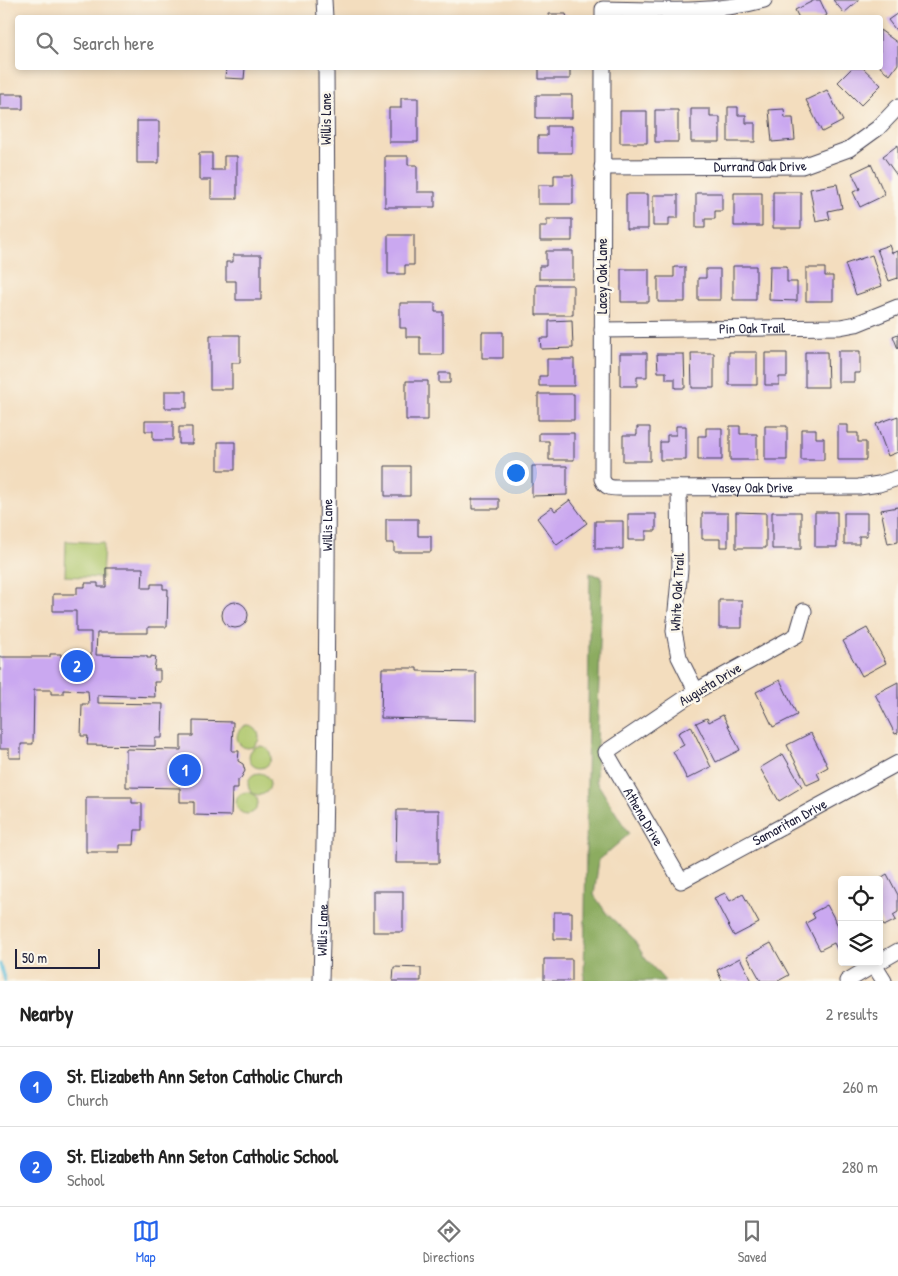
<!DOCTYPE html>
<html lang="en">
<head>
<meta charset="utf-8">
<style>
	body { margin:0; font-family:"Patrick Hand",sans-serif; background:#f2f2f2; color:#222 }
	.controls { position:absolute; right:15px; bottom:15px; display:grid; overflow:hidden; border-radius:5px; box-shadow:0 2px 8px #0003 }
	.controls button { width:45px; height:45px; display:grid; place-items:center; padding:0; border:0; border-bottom:1px solid #e0e0e0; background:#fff; color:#222; font:25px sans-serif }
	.scale { position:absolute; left:15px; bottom:12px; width:85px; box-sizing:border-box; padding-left:5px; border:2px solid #22223b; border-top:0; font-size:14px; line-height:18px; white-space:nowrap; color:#22223b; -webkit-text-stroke:4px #fbf7ec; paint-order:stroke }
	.you { position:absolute; left:515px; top:472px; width:18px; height:18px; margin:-12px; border:4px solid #fff; border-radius:50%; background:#1a73e8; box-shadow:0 0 0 8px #1a73e833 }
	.badge { display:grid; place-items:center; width:32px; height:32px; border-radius:50%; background:#2563eb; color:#fff; font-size:16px; font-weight:700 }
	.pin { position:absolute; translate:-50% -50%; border:2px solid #fff; box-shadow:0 1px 5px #0006 }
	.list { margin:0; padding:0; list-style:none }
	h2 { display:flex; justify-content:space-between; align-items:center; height:65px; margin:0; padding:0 20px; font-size:21px }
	h2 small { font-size:16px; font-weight:400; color:#767676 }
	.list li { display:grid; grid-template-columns:32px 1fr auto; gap:15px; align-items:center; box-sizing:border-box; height:80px; padding:0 20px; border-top:1px solid #e0e0e0 }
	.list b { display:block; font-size:19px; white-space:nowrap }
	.list p { margin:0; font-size:16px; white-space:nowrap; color:#767676 }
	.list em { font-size:16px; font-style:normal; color:#767676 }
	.icon { flex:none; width:28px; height:28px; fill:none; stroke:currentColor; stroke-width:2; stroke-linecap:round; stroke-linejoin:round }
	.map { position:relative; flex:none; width:898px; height:981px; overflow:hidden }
	.search { position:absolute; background:#fff; box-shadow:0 2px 8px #0003; left:15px; right:15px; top:15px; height:55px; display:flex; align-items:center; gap:12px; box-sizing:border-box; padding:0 18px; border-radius:5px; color:#767676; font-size:19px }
	.sheet { height:225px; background:#fff }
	nav { display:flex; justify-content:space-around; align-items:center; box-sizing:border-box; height:70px; border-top:1px solid #e0e0e0; background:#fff; font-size:14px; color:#767676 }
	nav a { display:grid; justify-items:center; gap:2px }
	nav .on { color:#2563eb }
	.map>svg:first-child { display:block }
</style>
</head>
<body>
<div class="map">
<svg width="898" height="981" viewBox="0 0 898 981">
	<rect width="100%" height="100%" fill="#fbf7ec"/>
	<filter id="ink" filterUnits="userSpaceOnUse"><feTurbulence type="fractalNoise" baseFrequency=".02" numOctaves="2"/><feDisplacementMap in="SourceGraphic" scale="10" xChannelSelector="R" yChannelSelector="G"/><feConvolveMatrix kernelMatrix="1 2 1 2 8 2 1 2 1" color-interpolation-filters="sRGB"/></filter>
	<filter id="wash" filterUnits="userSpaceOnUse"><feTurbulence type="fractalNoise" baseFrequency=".0096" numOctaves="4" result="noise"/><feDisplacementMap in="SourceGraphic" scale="20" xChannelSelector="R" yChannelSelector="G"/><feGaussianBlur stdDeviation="1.12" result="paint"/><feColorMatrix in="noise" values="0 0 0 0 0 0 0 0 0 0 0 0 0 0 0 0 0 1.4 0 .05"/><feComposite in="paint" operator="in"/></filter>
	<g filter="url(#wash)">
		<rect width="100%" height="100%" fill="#f3ddbe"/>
		<path fill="#b0c86e" stroke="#697554" d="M66 541 104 543 102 578 65 576Z
			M237 737a11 11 0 1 1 22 0a11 11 0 1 1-22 0Z
			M249 757a11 11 0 1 1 22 0a11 11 0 1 1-22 0Z
			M248 784a11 11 0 1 1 22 0a11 11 0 1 1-22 0Z
			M236 803a11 11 0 1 1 22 0a11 11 0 1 1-22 0Z"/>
		<path fill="#8cac61" stroke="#57674e" d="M590 573 602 577 596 781 629 834 599 860 594 895 607 914 632 937 645 958 665 981H584Z"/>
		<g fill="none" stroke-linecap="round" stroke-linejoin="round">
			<path stroke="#58b9d7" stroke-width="3" d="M0 964 5 981"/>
		</g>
		<g id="blocks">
			<path fill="#caa8f0" d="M815 0H820L827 15 823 18H799L795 10Z
				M833 0H859L844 13Z
				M898 13V33L888 20Z
				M549 14H566L567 18H549Z
				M880 30 898 43V64L890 75 880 67Z
				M226 68H245L244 79 225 78Z
				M539 68H570V79H539Z
				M852 68H863L881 85 861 105 838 82Z
				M827 90 843 121 822 132 806 100Z
				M0 94H23V109H0Z
				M536 95H572V118H536Z
				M401 98H418V142H389V108H401Z
				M728 107H738V115H746V123H755V142H728Z
				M691 109H710V117H720V142H691Z
				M784 109 785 118H793L795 140 772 142 769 110Z
				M655 110H678V142H655Z
				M620 111H647V143H620Z
				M137 121H159V163H137Z
				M547 126H572V153H538V136H547Z
				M898 145V177L883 156Z
				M199 153H212V170H224V156H237V199H211V180H199Z
				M385 156H408V165H417V192H435V207H385Z
				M871 164 885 195 860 207 853 192 860 189 852 173Z
				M554 175H573V204H538V185H554Z
				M837 184 842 208 828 211 830 219 816 222 810 189Z
				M773 192H801V228H773Z
				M696 193H722V211H715V219H705V228H696Z
				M734 193H762V226H734Z
				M626 194H648V229H626Z
				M653 195H678V218H669V226H653Z
				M547 219H572V241H540V226H547Z
				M388 235H414V265H405V274H388Z
				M889 245 892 253 898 251V278L889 281 877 249Z
				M546 251H573V279H539V266H546Z
				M233 255H261V300H236V281H226V262H233Z
				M872 255 882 286 856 295 845 264Z
				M733 266H756V300H733Z
				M770 266H787V282H797V301L769 300Z
				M674 267H685V302H658V277H674Z
				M806 268H825V276H833V301H806Z
				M621 269H649V302H621Z
				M706 269H720V300H698V278H706Z
				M536 285H573V315H536Z
				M400 303H435V312H443V355H420V337H406V328H400Z
				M572 320 573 348 541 349 540 338H549V321Z
				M482 332H503V358H482Z
				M898 334V349L893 336Z
				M210 335H240V363H232V389H210Z
				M838 351H860V373H854V382H838Z
				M729 352H757V385H729Z
				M805 352H827L828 387H805Z
				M620 353H647V377H637V386H620Z
				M691 353H714V388H692Z
				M765 353H787V377H779V385H765Z
				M657 354H684L685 388H675V379H666V372H658Z
				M547 359H574V386H539V376H547Z
				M439 373H450V383H439Z
				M406 381H428V420H406Z
				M165 391H187V408H165Z
				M538 394H574V420H538Z
				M898 416V452L888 456 876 424Z
				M145 421H173V440H153V431H145Z
				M838 425H848V433H858V442H866V460H838Z
				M676 426H686V460H660V442H667V435H676Z
				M730 426H740V434H757V460H730Z
				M765 426H787V460H765Z
				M179 427H192V444H179Z
				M637 427H650V461H623V435H637Z
				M706 428H722V460H698V436H706Z
				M801 429H816V438H824V460H801Z
				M539 433H574V460H549V441H539Z
				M218 442H235V470H218Z
				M385 466H410V496H385Z
				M532 466H567V495L532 496Z
				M472 499H499V509H472Z
				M570 500 587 523 557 545 537 518 552 507 555 511Z
				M898 507V542L888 544 881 510Z
				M736 512 766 513V548H736Z
				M772 512H801V549H772Z
				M815 512H837V547H815Z
				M702 513H728V547H720V539H702Z
				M844 513H867V536H859V544H844Z
				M628 514H656V531H646V540H628Z
				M386 519H418V536H431V552H394V543H386Z
				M595 521H623V549H595Z
				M106 568H143L142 588H151V584H163V589H168L167 627H148V633H97L96 655 147 656V658H151V656L156 657 154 670H160V682H154L155 697 98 695V703L163 704 162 738H155V746L87 745 88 736H81L82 704H89L88 691 63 690V694H51V690H34L33 744H21V758H9V749H0V656L2 657H50V654H61V657L75 658V655L85 656V661H91V632H76V611H53V594H77V587H85V583H98V587H106Z
				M719 600H742V628H719Z
				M222 615a13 13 0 1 1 26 0a13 13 0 1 1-26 0Z
				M867 628 886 663 862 676 843 641Z
				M382 668H417V671L476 672V720L381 718Z
				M780 680 797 715 773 727 756 692Z
				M898 682V733L895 734 875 694Z
				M723 715 740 750 716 762 696 723 707 718 709 722Z
				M193 721 233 722 232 751H239L238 761 243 764 245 771 241 778 238 780V789H232L231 816 194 815V802H180V788L126 787V749L181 750V736H193Z
				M691 726 711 767 687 779 673 751 684 745 678 733Z
				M811 733 828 767 817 773 820 779 807 785 787 745Z
				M783 754 802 787 779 801 760 768Z
				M86 797H132V803H142V830H135L134 845H119V852H86Z
				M397 810H439V863H396Z
				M887 874 898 895V912L893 915 896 920 884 926 879 917V879Z
				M373 891H403V932H373Z
				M725 893 730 901 743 894 759 923 734 936 714 898Z
				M827 905 842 933V952L839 953 834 943 820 950 806 923 815 918 812 913Z
				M554 912H572V939H554Z
				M771 943 789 975 778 981H761L747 956Z
				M740 958 752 981H722L717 970Z
				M544 959H572V981H544Z
				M394 967 421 968V981H393Z"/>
		</g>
	</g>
	<g filter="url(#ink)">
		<use href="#blocks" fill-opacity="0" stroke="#413e4f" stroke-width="1"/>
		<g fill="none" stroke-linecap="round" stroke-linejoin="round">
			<g stroke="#413e4f" stroke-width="17">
				<g id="minor">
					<path d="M324 0 325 18"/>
					<path d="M603 18V9C657 10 712 14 764 0"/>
					<path id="s1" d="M603 68 602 479C606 489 612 488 622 488L859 487 879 484 898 478"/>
					<path id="s2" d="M602 167 802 166 849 149 878 128 898 107"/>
					<path id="s3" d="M602 330 840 327 856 324 898 307"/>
					<path d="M679 488 680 569 674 631 679 657 696 691"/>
					<path id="s4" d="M804 611 797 635 696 691 606 752 681 881 898 763"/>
					<path d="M879 962 898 951"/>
					<path d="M874 965 884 981"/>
					<path id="s5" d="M321 981C329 677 328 372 326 68"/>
					<path d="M847 981 879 962"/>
				</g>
			</g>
			<use href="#minor" stroke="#fff" stroke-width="15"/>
		</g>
	</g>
	<g text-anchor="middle" stroke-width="5" stroke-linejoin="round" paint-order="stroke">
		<g font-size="14" fill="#22223b" stroke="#fbf7ec">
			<text transform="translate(326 119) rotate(-90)" y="5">Willis Lane</text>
			<text dy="5" stroke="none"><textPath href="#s2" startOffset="158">Durrand Oak Drive</textPath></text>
			<text transform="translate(602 276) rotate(-90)" y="5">Lacey Oak Lane</text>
			<text dy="5" stroke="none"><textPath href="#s3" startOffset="150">Pin Oak Trail</textPath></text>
			<text dy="5" stroke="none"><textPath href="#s1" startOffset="565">Vasey Oak Drive</textPath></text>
			<text dy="5" stroke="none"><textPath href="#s5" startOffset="456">Willis Lane</textPath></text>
			<text transform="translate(677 592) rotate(-87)" y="5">White Oak Trail</text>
			<text transform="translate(710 684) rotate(-31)" y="5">Augusta Drive</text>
			<text dy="5" stroke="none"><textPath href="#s4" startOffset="324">Athena Drive</textPath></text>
			<text dy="5" stroke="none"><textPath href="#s4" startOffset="522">Samaritan Drive</textPath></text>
			<text dy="5" stroke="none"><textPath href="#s5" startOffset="51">Willis Lane</textPath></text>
		</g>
	</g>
</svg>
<div class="controls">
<button><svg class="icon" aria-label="locate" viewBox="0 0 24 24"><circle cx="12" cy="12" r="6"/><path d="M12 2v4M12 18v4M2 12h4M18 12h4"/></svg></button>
<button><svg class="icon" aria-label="layers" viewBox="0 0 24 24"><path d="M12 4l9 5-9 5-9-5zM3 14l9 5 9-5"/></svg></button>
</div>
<div class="scale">50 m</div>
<div class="you"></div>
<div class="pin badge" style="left:185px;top:770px">1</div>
<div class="pin badge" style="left:77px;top:666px">2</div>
<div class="search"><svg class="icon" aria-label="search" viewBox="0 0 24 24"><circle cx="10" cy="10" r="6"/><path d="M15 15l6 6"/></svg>Search here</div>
</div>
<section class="sheet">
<h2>Nearby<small>2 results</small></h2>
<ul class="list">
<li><span class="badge">1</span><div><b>St. Elizabeth Ann Seton Catholic Church</b><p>Church</p></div><em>260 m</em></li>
<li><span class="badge">2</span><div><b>St. Elizabeth Ann Seton Catholic School</b><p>School</p></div><em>280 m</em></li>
</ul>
</section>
<nav>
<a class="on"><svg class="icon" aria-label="map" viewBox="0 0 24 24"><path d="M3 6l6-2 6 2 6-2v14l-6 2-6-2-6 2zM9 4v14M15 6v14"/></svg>Map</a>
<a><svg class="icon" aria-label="directions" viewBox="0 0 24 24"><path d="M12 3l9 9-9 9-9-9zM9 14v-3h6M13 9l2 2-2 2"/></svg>Directions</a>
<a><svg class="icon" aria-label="saved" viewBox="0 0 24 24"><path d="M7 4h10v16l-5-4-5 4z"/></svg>Saved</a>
</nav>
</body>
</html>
